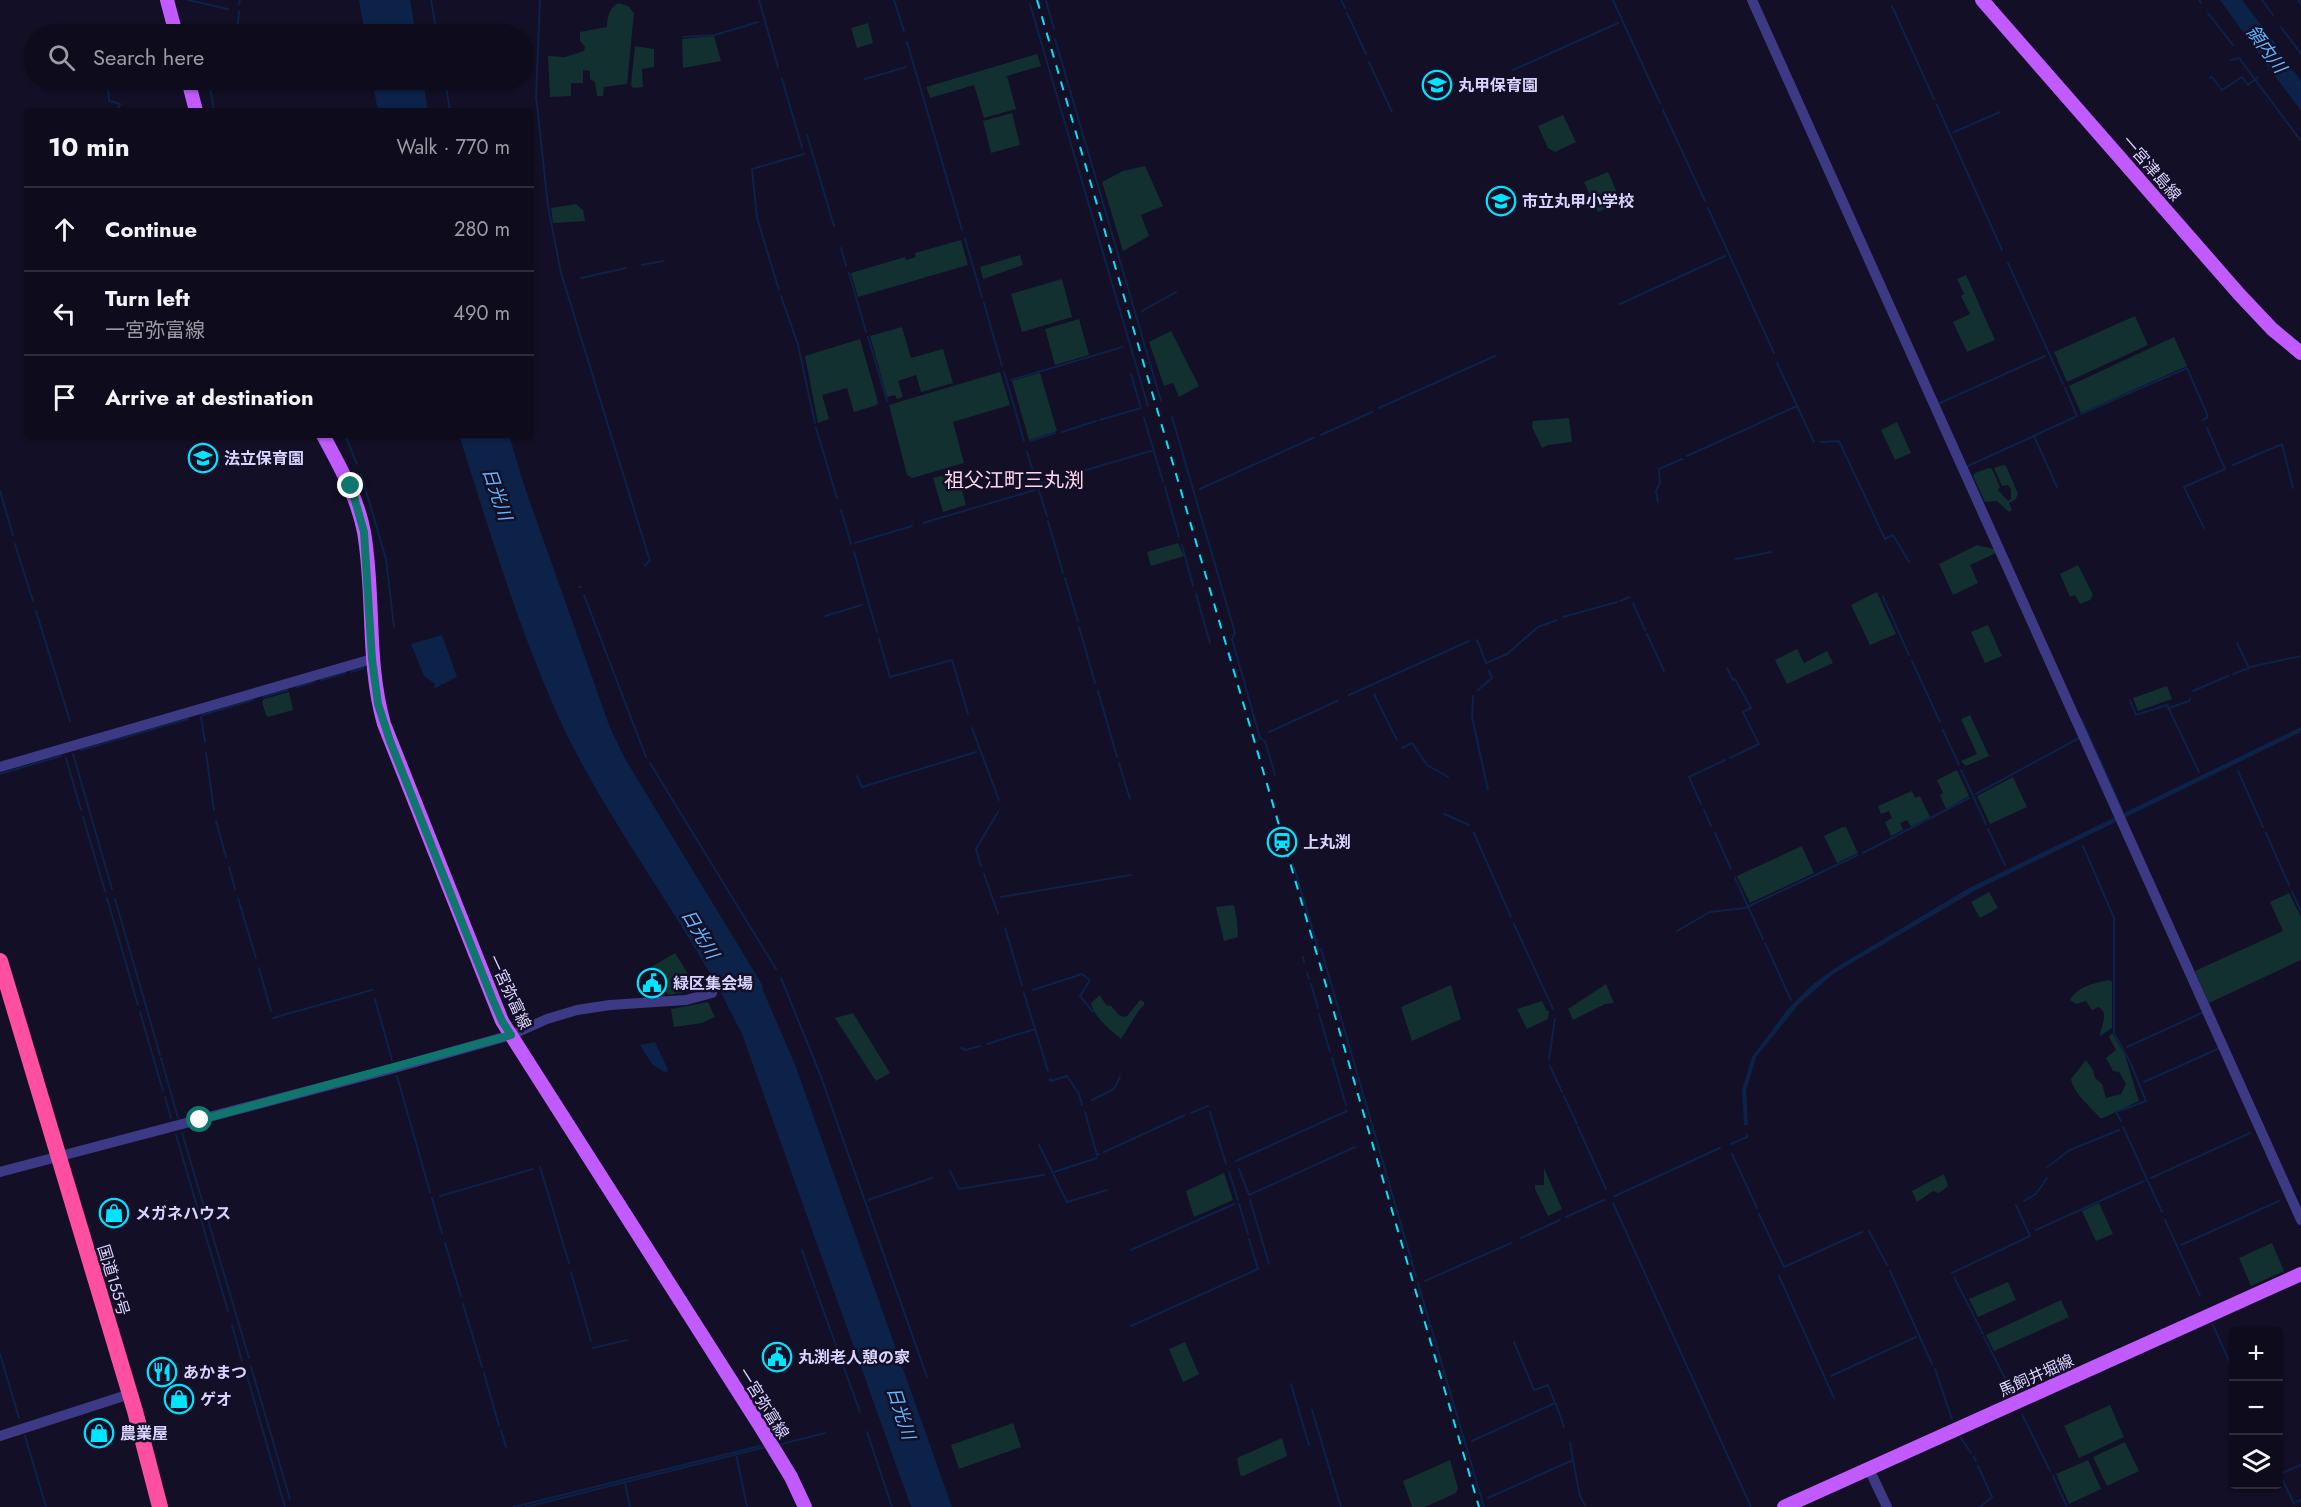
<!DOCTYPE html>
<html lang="en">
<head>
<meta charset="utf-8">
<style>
	body { margin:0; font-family:Jost,"Noto Sans JP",sans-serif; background:#1c1929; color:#f1f3f6 }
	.controls { position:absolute; right:18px; bottom:18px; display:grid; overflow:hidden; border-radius:6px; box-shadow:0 2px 4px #0004 }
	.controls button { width:54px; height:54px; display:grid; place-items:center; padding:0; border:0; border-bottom:2px solid #2e2b3b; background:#0e0b1c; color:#f1f3f6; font:30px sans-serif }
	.stop { position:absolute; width:18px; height:18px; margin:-14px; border:4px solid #0f766e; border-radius:50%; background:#fff }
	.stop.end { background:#0f766e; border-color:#fff; box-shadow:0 2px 6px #0008 }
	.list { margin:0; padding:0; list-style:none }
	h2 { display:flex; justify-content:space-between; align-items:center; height:78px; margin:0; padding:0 24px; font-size:26px }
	h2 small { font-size:20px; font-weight:400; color:#9b9ba3 }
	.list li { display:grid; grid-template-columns:39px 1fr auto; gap:18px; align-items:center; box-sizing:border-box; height:84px; padding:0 24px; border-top:2px solid #2e2b3b }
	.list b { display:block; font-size:22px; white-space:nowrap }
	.list p { margin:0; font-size:20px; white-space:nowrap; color:#9b9ba3 }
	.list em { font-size:20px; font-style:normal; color:#9b9ba3 }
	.icon { flex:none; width:33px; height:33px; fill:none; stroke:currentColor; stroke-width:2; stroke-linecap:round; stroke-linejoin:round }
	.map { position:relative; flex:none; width:2301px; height:1507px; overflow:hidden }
	.search { position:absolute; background:#0e0b1c; box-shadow:0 2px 4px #0004; left:24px; top:24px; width:510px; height:66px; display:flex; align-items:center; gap:15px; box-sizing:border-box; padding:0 21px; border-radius:33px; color:#9b9ba3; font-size:22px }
	.panel { position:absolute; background:#0e0b1c; box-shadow:0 2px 4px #0004; left:24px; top:108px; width:510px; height:330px; border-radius:6px }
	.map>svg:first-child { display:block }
</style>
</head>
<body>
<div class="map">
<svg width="2301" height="1507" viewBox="0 0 2301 1507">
	<rect width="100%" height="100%" fill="#130f26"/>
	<path fill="#12302f" d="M619 3 628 6 634 13 627 84 604 87 603 96H597L595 82 590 79V71L583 70V83H571V96L550 97 548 56 565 57 584 51 585 47 580 41V32L607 27C607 18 609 7 619 3Z
		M868 23 873 43 857 48 851 28Z
		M714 36 721 61 683 68 682 39Z
		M635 46 654 49V67L642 69 643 87 633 88 631 85Z
		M1037 54 1041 66 1007 76 1016 109 984 118 974 85 930 98 926 87Z
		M1012 113 1020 145 991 153 983 121Z
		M1563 115 1576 142 1555 152 1548 148 1538 126Z
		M1145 166 1163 206 1141 215 1149 236 1123 251 1102 182 1123 171Z
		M1608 172 1621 202 1598 212 1584 182Z
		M576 204 583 210 585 221 553 223 551 208Z
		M961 240 968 265 858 297 851 273 905 257 906 260 916 257 915 253Z
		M1020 255 1023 265 983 279 980 267Z
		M1966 275 1995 340 1967 352 1953 322 1970 314 1961 296 1964 294 1957 279Z
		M1062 279 1072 317 1022 332 1011 294Z
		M2135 316 2148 345 2067 382 2054 352Z
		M1079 319 1089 355 1055 365 1045 329Z
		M902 327 911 358 943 349 953 383 921 392 916 375 898 381 903 397 897 399 895 395 887 397 870 336Z
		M1171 331 1199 386 1179 397 1173 383 1164 386 1149 342Z
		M2174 337 2187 366 2081 413 2069 386Z
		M860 339 878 402 877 405 854 412 847 388 822 395 829 419 818 423 805 356Z
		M1000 372 1010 405 953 422 964 463 912 478 907 475 889 405Z
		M1040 373 1057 431 1029 440 1012 381Z
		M1569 418 1572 442 1548 445 1542 448 1532 427 1533 421Z
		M1897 422 1911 453 1895 460 1881 430Z
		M2003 465 2006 466 2018 494 2015 500 2009 503 2012 510 2009 512 1997 501 1985 502 1973 476 1975 473 1989 468 1992 469 2000 487 1998 490 2008 501 2011 499V489L2008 485 2002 486 1994 468Z
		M957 472 966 505 943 512 933 478Z
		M1178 543 1184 556 1151 566 1147 552Z
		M1977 545 1994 549 1996 553 1970 565 1978 583 1953 595 1939 564Z
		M2078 565 2093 595 2090 600 2080 604 2075 595 2070 597 2060 574Z
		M1877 592 1896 634 1870 645 1851 605Z
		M1988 625 2002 656 1985 663 1971 632Z
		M1797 649 1804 663 1827 651 1833 663 1787 684 1775 660Z
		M2167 686 2172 699 2138 711 2133 698Z
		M289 692 293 710 268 717 266 715 262 702 264 699Z
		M1970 715 1989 756 1966 766 1961 761 1977 754 1961 719Z
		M1957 770 1969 796 1946 809 1940 795 1943 793 1937 780Z
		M2013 777 2027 807 1990 824 1977 796Z
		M1912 791 1915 798 1920 796 1930 817 1911 827 1907 820 1900 823 1903 830 1891 836 1885 822 1892 818 1889 811 1881 814 1878 806Z
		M1843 827H1846L1858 853 1837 863 1824 836Z
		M1802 846 1814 873 1750 903 1737 876Z
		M1989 892 1998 908 1980 918 1971 902Z
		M2289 893 2301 917V960L2209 1003 2195 971 2283 931 2270 902Z
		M1234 905 1237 921 1238 937 1224 941 1216 907Z
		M675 953 698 990 668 995 651 967Z
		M2110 980 2112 982V1028L2100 1036C2100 1026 2110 1015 2099 1007L2092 1010 2086 1001 2076 1004 2070 1000C2078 986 2094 983 2110 980Z
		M1606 984 1614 1003 1605 1004 1573 1020 1568 1009Z
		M1451 985 1461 1019 1412 1041 1401 1007Z
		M1100 995 1106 1005 1111 1006C1117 1011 1118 1019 1127 1016L1140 1000 1144 1002V1005L1139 1010 1121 1039C1110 1030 1094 1017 1091 1003Z
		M1542 1001 1547 1011H1549L1548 1019 1527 1029 1517 1009Z
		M708 1002 715 1017 702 1023 674 1027 671 1009Z
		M853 1013 890 1073 876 1081 835 1018Z
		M2111 1034H2113L2125 1055 2139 1101 2103 1118H2100C2091 1107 2073 1093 2071 1079L2086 1060 2093 1070 2095 1078 2102 1084 2106 1098 2121 1094 2126 1084 2119 1072 2113 1071 2106 1058 2116 1050 2109 1037Z
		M1544 1168 1562 1209 1548 1216 1535 1189V1185H1544Z
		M1224 1173 1233 1200 1194 1217 1186 1191Z
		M1944 1174 1948 1186 1939 1193 1933 1191 1917 1202 1912 1191Z
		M2099 1203 2113 1234 2096 1241 2082 1211Z
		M2272 1243 2284 1271 2251 1286 2239 1258Z
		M2008 1282 2016 1300 1978 1317 1969 1299Z
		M2061 1300 2069 1317 1994 1351 1986 1335Z
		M1185 1342 1199 1374 1183 1382 1169 1349Z
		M2110 1405 2124 1437 2079 1458 2064 1426Z
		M1013 1423 1021 1447 959 1469 951 1445Z
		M1282 1438 1287 1456 1243 1476 1240 1475 1237 1458Z
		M2125 1442 2139 1471 2107 1486 2093 1457Z
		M1450 1460 1458 1488 1456 1493 1425 1507H1412L1403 1481Z
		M2088 1460 2101 1489 2069 1504 2056 1474Z"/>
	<path fill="#0c2248" d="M359 0H410L416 34H365Z
		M2220 0H2242L2276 44 2275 46 2301 81V111L2270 69 2265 72 2269 68Z
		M372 80H423L428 111H378Z
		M459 435H509L525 488 609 725 624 757 763 986 762 988 796 1067 952 1507H911L742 1034C732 1015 723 996 712 977 665 895 609 820 567 735 521 639 491 535 459 435Z
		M442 635 457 677 435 688 434 687 435 684 424 676 411 644Z
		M2301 727V732L1976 890 1833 974 1799 1004 1756 1057 1746 1091 1748 1125H1744L1742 1090 1752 1057 1788 1009 1813 984 1835 968 1969 888Z
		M655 1042 668 1070 666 1073 652 1064 640 1045Z"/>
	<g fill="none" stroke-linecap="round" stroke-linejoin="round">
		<path stroke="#0c2248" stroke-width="2" d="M188 0 228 9
			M431 0 437 34
			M540 0 536 96 548 206 561 273 650 561 645 565
			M759 0 778 67
			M894 0 904 31
			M1341 0 1345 8
			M1613 0 1660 103
			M2199 0 2201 3
			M2262 0 2273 15
			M2298 0 2301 4
			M1046 1 1054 29
			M239 4 240 0
			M1030 4 1148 406
			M1892 6 1934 99
			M1347 13 1366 54
			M2208 13 2233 45
			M2281 27 2301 54
			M237 34 239 11
			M683 37 715 35 758 22
			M1055 39 1161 401
			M907 42 962 230
			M2231 60 2239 58 2301 141
			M1369 62 1392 112
			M1513 70 1618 23
			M2210 78 2212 77 2222 90 2242 77 2248 85 2258 77
			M782 79 802 147
			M865 79 906 67
			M108 80 109 101 120 104 117 111
			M209 80 214 111
			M445 80 450 111
			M1937 105 2002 250
			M1663 110 1705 201
			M1954 132 2000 112
			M807 135 834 226
			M1708 208 1774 353
			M965 239 982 297
			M841 248 846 266
			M2008 263 2063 384
			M642 265 663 261
			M849 273 866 332
			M581 278 626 268
			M779 290 757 218 752 169 804 154
			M781 296 798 345 815 423
			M984 303 1002 366
			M1620 304 1725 256
			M1142 311 1176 292
			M868 337 887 401
			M1777 363 1814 442
			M1004 372 1024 441
			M1011 380 1123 347
			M2065 388 2077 416
			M1940 403 2045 356
			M1379 408 1495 356
			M2081 414 2187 368 2207 414V418L2203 420
			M1172 417 1235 633 1232 639 1260 738 1265 741 1275 775
			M1144 418 1163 482
			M1100 420 1141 408 1131 374
			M816 428 837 498
			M1062 432 1096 421
			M345 435 357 464
			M1321 435 1372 412
			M2034 436 2057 487
			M1030 441 1055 433
			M1821 442 1839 441 1885 539 1893 535 1909 562
			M1027 452 1047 516
			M1687 456 1797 406
			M2233 465 2282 444 2293 488
			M1968 466 2075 417
			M361 474 386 559 394 627
			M1042 483 1154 450
			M1165 487 1179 537
			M1200 489 1313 438
			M0 491 13 535
			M1658 502 1656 491 1660 483 1659 469 1682 459
			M841 510 851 544
			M1048 521 1063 573
			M923 523 1035 490
			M2204 528 2184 487 2225 469 2207 428
			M855 543 912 526
			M15 544 33 601
			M1182 545 1193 586
			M854 552 877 632
			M1736 559 1771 552
			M1065 578 1078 621
			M579 587H581
			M1196 594 1210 643
			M584 595 646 757
			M1883 597 1909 655
			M1620 601 1630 597
			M1633 603 1645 630
			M36 611 70 721
			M825 616 862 605
			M1563 617 1617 602
			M1079 627 1095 683
			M1647 634 1664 671
			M879 639 890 677 952 660 968 714
			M1477 640 1486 663 1507 654 1538 627 1557 620
			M2237 643 2249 668
			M1912 661 1940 722
			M1727 668 1733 680 1735 679 1751 708 1743 712 1759 744 1730 758
			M351 672 364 668
			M2233 674 2254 666 2301 656
			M321 680 345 673
			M297 687 314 682
			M1478 690 1492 678 1489 671
			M1098 691 1117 757
			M2193 691 2228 676
			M1374 694 1397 740
			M1349 695 1469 641
			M1473 696 1472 717 1488 790
			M263 697 287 690
			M2130 700 2136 715 2167 705 2199 772
			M2169 708 2189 701 2190 698
			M202 715 253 700
			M201 717 205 742
			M2081 718 2122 810
			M972 728 999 800
			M1943 730 1959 765
			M1269 732 1337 701
			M1402 748 1412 743 1427 765 1448 777
			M81 750 188 719
			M206 753 214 810
			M73 754 112 889
			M66 758 81 810
			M650 763 776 969
			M1119 763 1130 799
			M1961 770 1986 824
			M2238 771 2263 827
			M0 774 61 756
			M857 776 862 787 976 752
			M1976 794 2079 738
			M1701 804 1689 777 1725 760
			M1704 810 1711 826
			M1444 814 1469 825
			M83 817 105 891
			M216 821 226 857
			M1988 829 2005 865
			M1474 833 1511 917
			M1715 833 1731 869
			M2266 833 2289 885
			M2083 846 2114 918V1033L2130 1062 2146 1101 2116 1112 2121 1121
			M1863 853 1969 798
			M1293 864 1318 948
			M981 866 976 849 998 812
			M229 867 235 889
			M984 874 998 914
			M1735 878 1763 939
			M2292 892 2301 911
			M1001 897 1131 875
			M107 898 138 1005
			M238 898 256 958
			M115 899 160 1055
			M1514 924 1553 1009
			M1005 928 1022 985
			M1677 931 1710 912 1745 908 1858 855
			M1765 943 1791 1000
			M1321 949 1416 1276
			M1303 957 1304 962
			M259 968 271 1011
			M1307 973 1309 979
			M781 978 820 1074 927 1377
			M1311 984 1318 1008
			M1033 990 1082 974 1090 980 1080 996 1093 1012
			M1024 993 1048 1071
			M375 999 392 1060
			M140 1012 163 1091
			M1319 1014 1330 1052
			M273 1018 372 990
			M987 1044 1035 1029
			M2127 1047 2204 1012
			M961 1048 966 1050 980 1046
			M161 1058 178 1118
			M1332 1058 1346 1105
			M1549 1059 1555 1019
			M1550 1066 1562 1092
			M397 1076 430 1192
			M1050 1079 1051 1081 1067 1076 1079 1094 1082 1105
			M2144 1082 2220 1048
			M1564 1096 1577 1124
			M165 1097 171 1118
			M1092 1100 1114 1089 1120 1077
			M1085 1112 1097 1155 1099 1154
			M1210 1112 1226 1164
			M1191 1113 1208 1106
			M1578 1127 1606 1189
			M2123 1127 2162 1212
			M182 1133 249 1358
			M176 1135 228 1311
			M1731 1144 1747 1137V1135
			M1039 1145 1067 1202 1107 1190
			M1104 1152 1185 1115
			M1732 1154 1757 1208
			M1236 1161 1347 1111
			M540 1167 569 1263
			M2047 1167 2070 1150 2119 1130
			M1239 1169 1249 1195 1355 1147
			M950 1171 959 1189 1044 1175
			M1054 1172 1097 1158
			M1229 1172 1238 1200
			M2151 1178 2250 1133
			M440 1196 533 1169
			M1615 1196 1720 1148
			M432 1198 442 1233
			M868 1200 932 1178
			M1250 1200 1269 1264
			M2024 1201 2036 1194 2047 1178
			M1613 1203 1751 1507
			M1239 1204 1248 1234
			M1759 1214 1784 1267 1862 1232
			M1566 1217 1604 1200
			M2165 1220 2200 1296
			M2036 1230 2144 1181
			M1869 1231 1887 1265
			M1521 1238 1560 1220
			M445 1243 461 1296
			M2181 1245 2279 1201
			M802 1250 815 1287
			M1131 1250 1234 1204
			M1890 1271 1932 1364
			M571 1272 591 1341
			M1952 1273 2030 1236 2016 1205
			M1779 1276 1834 1398
			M1954 1277 1983 1334
			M1425 1281 1511 1243
			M1418 1283 1484 1507
			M816 1290 860 1412
			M463 1304 482 1367
			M232 1325 242 1361
			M2213 1325 2234 1372
			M1131 1326 1258 1269 1249 1239
			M1984 1337 2012 1392
			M593 1348 627 1340
			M0 1354 19 1418
			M251 1367 290 1499
			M245 1369 285 1507
			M1935 1369 1952 1419
			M484 1373 499 1426
			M1831 1376 1916 1337
			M1291 1384 1309 1445
			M1556 1404 1564 1427
			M1312 1410 1331 1474
			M2022 1414 2050 1471
			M501 1430 506 1447
			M867 1432 892 1507
			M25 1436 46 1507
			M1961 1438 1971 1453
			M1472 1441 1555 1403 1548 1385 1534 1390 1514 1342
			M778 1445 825 1433
			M736 1454 747 1507
			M1974 1457 1976 1461
			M1573 1460 1580 1496 1585 1505
			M1978 1466 1992 1497 1980 1507
			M2278 1470 2294 1504
			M2280 1474 2301 1465
			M2053 1476 2067 1507
			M1332 1477 1341 1507
			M625 1483 630 1507
			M1488 1498 1573 1460 1570 1442
			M2296 1502 2301 1500
			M514 1507 760 1446
			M526 1507 766 1447"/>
		<path stroke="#3d3a85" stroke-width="10" d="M1752 0 2301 1220
			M0 767 372 659
			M0 1172 391 1069 511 1035 547 1019 577 1010 610 1005 686 1000 712 993
			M0 1436 130 1394
			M1869 1469 1887 1507"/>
		<path stroke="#c25bff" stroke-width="14" d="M167 0 176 34
			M1982 0 2239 294 2272 329 2301 353
			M188 80 196 111
			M323 435C340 467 357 496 364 532 375 596 366 661 384 724L502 1021 760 1426 791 1477 805 1507
			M1784 1507 2301 1274"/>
		<path stroke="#ff4fa3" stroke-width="16" d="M0 961 135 1411 160 1507"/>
		<path stroke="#00e5ff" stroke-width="2" stroke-dasharray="9 8" stroke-linecap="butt" d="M1037 0 1479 1507"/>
	</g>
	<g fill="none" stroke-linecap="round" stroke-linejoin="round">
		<path stroke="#0f766e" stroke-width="8" d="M200 1120 511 1035 502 1021 492 998 390 741 378 704 372 659 364 532 351 486"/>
	</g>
	<defs>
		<g id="school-ring" transform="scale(1.5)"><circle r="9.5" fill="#130f26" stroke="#00e5ff" stroke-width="1.5"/><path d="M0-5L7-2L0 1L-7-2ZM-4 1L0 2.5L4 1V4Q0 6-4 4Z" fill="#00e5ff"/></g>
		<g id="station-ring" transform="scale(1.5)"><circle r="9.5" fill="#130f26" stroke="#00e5ff" stroke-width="1.5"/><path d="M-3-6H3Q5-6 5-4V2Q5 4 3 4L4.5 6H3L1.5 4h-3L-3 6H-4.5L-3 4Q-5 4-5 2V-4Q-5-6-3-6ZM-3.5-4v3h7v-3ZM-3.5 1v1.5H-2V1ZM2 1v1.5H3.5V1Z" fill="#00e5ff"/></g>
		<g id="civic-ring" transform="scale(1.5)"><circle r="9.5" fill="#130f26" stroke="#00e5ff" stroke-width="1.5"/><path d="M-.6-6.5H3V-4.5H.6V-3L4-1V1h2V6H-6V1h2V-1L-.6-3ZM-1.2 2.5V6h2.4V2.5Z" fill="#00e5ff"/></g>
		<g id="shop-ring" transform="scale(1.5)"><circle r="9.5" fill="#130f26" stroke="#00e5ff" stroke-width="1.5"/><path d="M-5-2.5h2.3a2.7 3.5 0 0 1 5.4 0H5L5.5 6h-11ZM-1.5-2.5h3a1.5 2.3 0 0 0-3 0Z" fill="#00e5ff"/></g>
		<g id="restaurant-ring" transform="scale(1.5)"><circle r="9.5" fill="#130f26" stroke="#00e5ff" stroke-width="1.5"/><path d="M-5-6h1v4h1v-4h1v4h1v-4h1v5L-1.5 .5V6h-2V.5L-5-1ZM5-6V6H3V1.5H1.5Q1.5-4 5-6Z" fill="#00e5ff"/></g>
	</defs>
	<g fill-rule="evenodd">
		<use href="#school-ring" x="1437" y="85"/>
		<use href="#school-ring" x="1501" y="201"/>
		<use href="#school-ring" x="203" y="458"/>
		<use href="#station-ring" x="1282" y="842"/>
		<use href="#civic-ring" x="652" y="983"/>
		<use href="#shop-ring" x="114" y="1213"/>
		<use href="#civic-ring" x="777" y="1357"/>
		<use href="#restaurant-ring" x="162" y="1372"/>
		<use href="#shop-ring" x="179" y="1399"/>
		<use href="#shop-ring" x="99" y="1433"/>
	</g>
	<g text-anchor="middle" stroke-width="5" stroke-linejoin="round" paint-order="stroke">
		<g font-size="16" font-weight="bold" fill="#d9d4ff" stroke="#130f26" text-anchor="start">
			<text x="1458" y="91">丸甲保育園</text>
			<text x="1522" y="207">市立丸甲小学校</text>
			<text x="224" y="464">法立保育園</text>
			<text x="1303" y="848">上丸渕</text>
			<text x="673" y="989">緑区集会場</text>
			<text x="135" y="1219">メガネハウス</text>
			<text x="798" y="1363">丸渕老人憩の家</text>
			<text x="183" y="1378">あかまつ</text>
			<text x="200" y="1405">ゲオ</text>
			<text x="120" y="1439">農業屋</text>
		</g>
		<g font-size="16" fill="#d9d4ff" stroke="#130f26">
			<text transform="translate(2152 168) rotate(49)" y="6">一宮津島線</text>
			<text transform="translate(510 992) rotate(65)" y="6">一宮弥富線</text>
			<text transform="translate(114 1280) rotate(73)" y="6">国道155号</text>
			<text transform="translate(2036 1375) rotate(-24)" y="6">馬飼井堀線</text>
			<text transform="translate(764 1403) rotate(58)" y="6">一宮弥富線</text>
		</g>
		<g font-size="18" font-style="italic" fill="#62b6ff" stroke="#130f26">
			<text transform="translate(2266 49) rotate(54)" y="6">領内川</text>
			<text transform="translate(497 494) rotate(71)" y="6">日光川</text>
			<text transform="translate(700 934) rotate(59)" y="6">日光川</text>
			<text transform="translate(901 1413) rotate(72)" y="6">日光川</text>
		</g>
		<g font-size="20" fill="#ffd6f0" stroke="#130f26">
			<text x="1014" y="487">祖父江町三丸渕</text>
		</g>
	</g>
</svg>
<div class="controls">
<button>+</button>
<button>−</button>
<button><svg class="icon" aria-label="layers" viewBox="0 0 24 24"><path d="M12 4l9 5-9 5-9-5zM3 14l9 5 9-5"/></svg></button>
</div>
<div class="stop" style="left:200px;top:1120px"></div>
<div class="stop end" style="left:351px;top:486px"></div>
<div class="search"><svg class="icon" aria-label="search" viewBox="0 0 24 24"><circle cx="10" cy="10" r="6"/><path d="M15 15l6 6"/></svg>Search here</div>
<section class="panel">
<h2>10 min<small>Walk · 770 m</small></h2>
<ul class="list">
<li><svg class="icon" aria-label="ahead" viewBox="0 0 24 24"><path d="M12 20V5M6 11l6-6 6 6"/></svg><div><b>Continue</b></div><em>280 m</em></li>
<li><svg class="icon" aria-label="left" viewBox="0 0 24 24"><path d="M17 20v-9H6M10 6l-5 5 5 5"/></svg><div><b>Turn left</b><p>一宮弥富線</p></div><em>490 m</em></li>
<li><svg class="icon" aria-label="arrive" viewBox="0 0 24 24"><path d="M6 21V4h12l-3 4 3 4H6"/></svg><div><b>Arrive at destination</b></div></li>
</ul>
</section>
</div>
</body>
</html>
